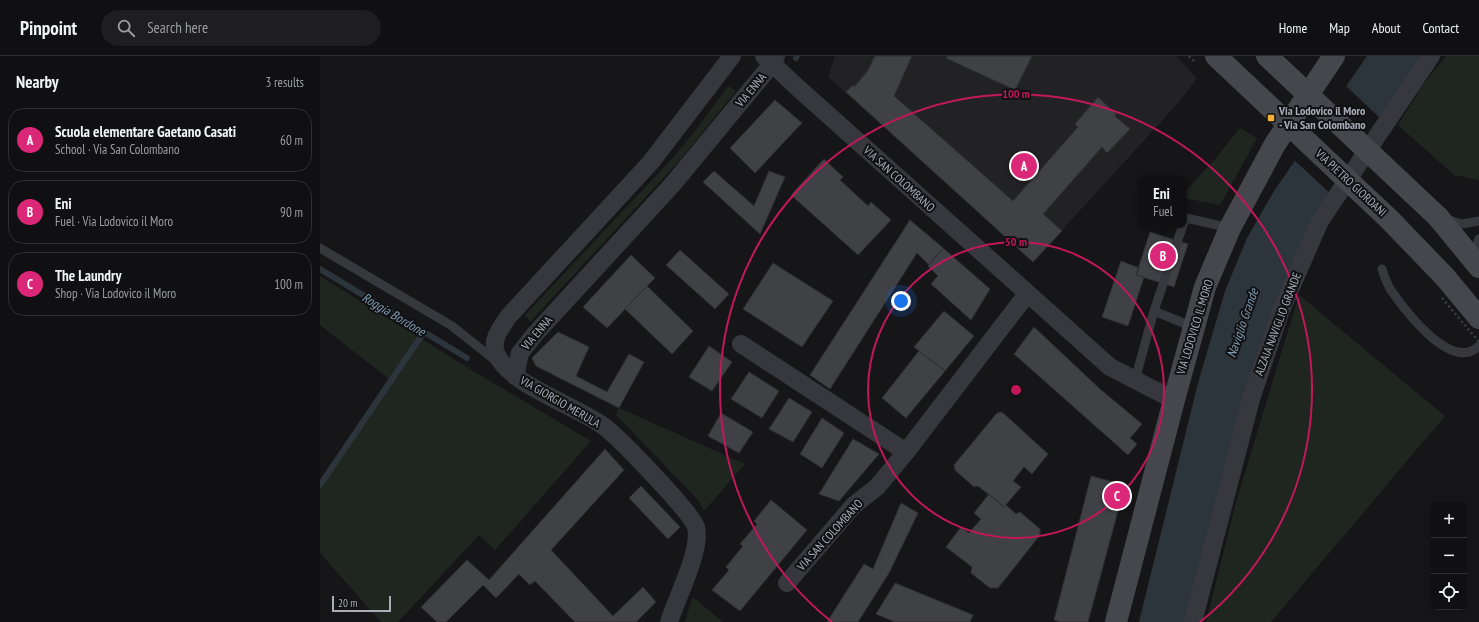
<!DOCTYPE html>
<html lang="en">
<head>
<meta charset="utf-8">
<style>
	body { margin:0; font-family:"PT Sans Narrow",sans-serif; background:#1e1e20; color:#f1f3f6 }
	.controls { position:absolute; right:12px; bottom:12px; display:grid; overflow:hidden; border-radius:8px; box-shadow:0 2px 10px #0003 }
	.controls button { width:36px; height:36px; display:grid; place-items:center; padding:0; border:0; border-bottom:1px solid #303032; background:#101012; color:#f1f3f6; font:20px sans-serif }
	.scale { position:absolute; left:12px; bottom:10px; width:59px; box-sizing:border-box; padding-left:4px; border:2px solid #a8adb8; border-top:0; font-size:11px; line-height:14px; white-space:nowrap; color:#a8adb8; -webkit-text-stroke:3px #111113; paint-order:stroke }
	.you { position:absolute; left:581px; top:245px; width:14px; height:14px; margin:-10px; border:3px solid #fff; border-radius:50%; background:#1a73e8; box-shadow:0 0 0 6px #1a73e833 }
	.badge { display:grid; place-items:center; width:26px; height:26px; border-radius:50%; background:#db2777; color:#fff; font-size:13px; font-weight:700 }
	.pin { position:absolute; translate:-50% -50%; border:2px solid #fff; box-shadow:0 1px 4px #0006 }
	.popup { position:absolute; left:819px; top:120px; width:48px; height:52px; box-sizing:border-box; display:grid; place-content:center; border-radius:8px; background:#101012; filter:drop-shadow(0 1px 3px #0005); font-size:13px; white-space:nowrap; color:#9c9d9f }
	.popup b { font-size:15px; color:#f1f3f6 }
	.popup::after { content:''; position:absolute; left:50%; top:100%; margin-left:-8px; border:8px solid transparent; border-top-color:#101012 }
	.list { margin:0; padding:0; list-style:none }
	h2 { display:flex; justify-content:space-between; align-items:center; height:52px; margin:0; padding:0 16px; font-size:17px }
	h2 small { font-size:13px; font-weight:400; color:#9c9d9f }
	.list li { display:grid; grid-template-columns:26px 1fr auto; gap:12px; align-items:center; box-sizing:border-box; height:64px; margin:0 8px 8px; padding:0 8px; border:1px solid #303032; border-radius:16px }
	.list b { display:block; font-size:15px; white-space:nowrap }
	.list p { margin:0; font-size:13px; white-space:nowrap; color:#9c9d9f }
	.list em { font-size:13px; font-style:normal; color:#9c9d9f }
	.icon { flex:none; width:22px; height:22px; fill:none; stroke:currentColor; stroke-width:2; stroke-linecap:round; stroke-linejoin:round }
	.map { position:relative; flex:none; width:1159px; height:566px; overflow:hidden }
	header { display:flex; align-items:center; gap:24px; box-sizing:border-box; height:56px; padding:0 20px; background:#101012; border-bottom:1px solid #303032 }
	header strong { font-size:19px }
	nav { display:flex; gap:22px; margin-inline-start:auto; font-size:14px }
	.search { width:280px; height:36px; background:#1e1e20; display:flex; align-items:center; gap:10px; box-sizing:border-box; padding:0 14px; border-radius:22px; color:#9c9d9f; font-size:15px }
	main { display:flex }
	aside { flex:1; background:#101012 }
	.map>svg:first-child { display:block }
</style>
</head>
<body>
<header>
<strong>Pinpoint</strong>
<div class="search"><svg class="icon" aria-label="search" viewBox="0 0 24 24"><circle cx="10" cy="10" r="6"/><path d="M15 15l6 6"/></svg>Search here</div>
<nav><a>Home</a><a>Map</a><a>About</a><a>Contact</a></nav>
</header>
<main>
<aside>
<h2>Nearby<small>3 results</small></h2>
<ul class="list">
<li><span class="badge">A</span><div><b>Scuola elementare Gaetano Casati</b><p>School · Via San Colombano</p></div><em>60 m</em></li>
<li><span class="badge">B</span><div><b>Eni</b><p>Fuel · Via Lodovico il Moro</p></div><em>90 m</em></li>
<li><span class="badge">C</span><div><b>The Laundry</b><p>Shop · Via Lodovico il Moro</p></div><em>100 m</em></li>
</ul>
</aside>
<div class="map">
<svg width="1159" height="566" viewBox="0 0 1159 566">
	<rect width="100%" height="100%" fill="#161618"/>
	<path fill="#222225" d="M515 0H856L877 22 860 45 713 206 508 21Z"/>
	<path fill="#1e261f" d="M1126 0H1159V124L1134 119 1078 69 1103 29Z
		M408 30 416 35 360 104 210 266 205 259 350 105 376 74Z
		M920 72 937 82 900 149 864 142V137L895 103Z
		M0 220 163 321 271 385 175 494 159 479 78 566H61L0 497V427L69 323 0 269Z
		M979 239 1125 360 951 566H886L916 446Z
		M299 352 425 408 384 455 378 444 296 359Z
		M372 542 375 543 403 566H365Z"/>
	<path fill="#2c353c" d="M1047 0H1103L990 171 867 566H819L878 327 905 235 927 182 954 135Z"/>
	<path fill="#161618" d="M1025 29 1063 65 1013 140 973 103Z"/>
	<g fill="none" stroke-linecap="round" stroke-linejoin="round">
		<path stroke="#2c353c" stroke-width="6" d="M476 2 477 0
			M0 213 147 302
			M0 429 104 276"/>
	</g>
	<path fill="#404145" stroke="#303034" d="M555 0H592L574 40 693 145 758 71 755 68 778 41 796 58 795 60 810 73 787 97 782 91 723 158 742 175 713 206 526 36 533 29 534 31 547 16Z
		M627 0H712L695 34 626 2Z
		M455 44 482 67 435 117 410 92Z
		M504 103 523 121 520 124 548 150 551 146 571 164 538 199 471 139Z
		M394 115 434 150 449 115 465 121 440 178 383 126Z
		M590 164 623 192 609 209 597 197 510 333 490 319Z
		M830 176 868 188 854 231 816 219Z
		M623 192 670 233 651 264 611 228 618 220 608 210Z
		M360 194 409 238 395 253 346 209Z
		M311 199 335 222 287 272 263 251Z
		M801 205 819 212 816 219 824 221 808 270 782 261Z
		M453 207 513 245 482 291 423 253Z
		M327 230 373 275 352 298 305 253Z
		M624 255 654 280 625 315 594 291Z
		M714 271 780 333 822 368 810 382 817 388 808 399 694 298Z
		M238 276 269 291 256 320 287 336 309 298 324 306 299 352 216 310 212 302Z
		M389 290 412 306 392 335 369 321Z
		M599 295 625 315 586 362 562 342Z
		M429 316 459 335 442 362 411 343Z
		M469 342 492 356 473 386 449 373Z
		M682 356 728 398 712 418 704 411 693 425 701 431 684 451 658 430 654 431 635 414 634 409 677 357Z
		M401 357 433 376 419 397 388 380Z
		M502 362 524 377 502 412 480 398Z
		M533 383 559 398 519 445 499 438Z
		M285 393 304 414 231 494 293 560 323 531 336 546 316 566H255L215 525 210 529 199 518 176 542 163 529 126 566H117L101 551 147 504 169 524Z
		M771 420 805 429 768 566H740L734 564Z
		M321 430 360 471 348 483 309 442Z
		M669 438 684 451 686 449 696 458 700 456 720 473V479L678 532H670L651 517 652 511 626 491 641 471 649 477 661 463 654 457Z
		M451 444 487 474 420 555 392 534 409 514 406 511 423 490 420 488 437 468 434 465Z
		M581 447 598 457 569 517 538 566H507L544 508 553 513Z
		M575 527 653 559 650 566H575L556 558Z"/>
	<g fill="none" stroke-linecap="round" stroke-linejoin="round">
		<path stroke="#37383d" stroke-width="9" d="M1125 163 1142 168 1159 165
			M864 167 866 162 910 172
			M0 192 132 270 176 305
			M1158 204 1157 188 1159 183
			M1062 213C1064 220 1067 227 1070 233 1084 253 1131 317 1159 290
			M834 255 873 271
			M815 324 834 255 863 169"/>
		<path stroke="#37383d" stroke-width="18" d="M444 0 477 31 790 311 854 344
			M421 288 586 396
			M195 320 200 297 215 278 352 129 452 8 456 0
			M467 527 534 449 557 431 586 396 707 238
			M349 566C356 543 382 494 376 471 371 456 297 379 282 369 254 349 188 328 176 297 171 283 181 272 188 261L331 106 412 0
			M873 566 931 343 961 254 1000 165 1111 0"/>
		<path stroke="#45474d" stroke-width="22" d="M1118 161 1159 211
			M1125 221 1159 262
			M796 566 854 344 885 231 910 172 955 88 1014 0"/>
		<path stroke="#3d3f44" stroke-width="2.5" stroke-dasharray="2 3" stroke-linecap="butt" d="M869 0 876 7
			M1122 242 1159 286"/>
		<path stroke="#45474d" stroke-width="22" d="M896 0 1069 163 1125 221
			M947 0 1118 161"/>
	</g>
	<g fill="none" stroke="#c2185b" stroke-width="2">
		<circle cx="696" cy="334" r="148"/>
		<path d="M512 566A296 296 0 1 1 880 566"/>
	</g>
	<rect fill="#f2b134" stroke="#111113" stroke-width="1.5" x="947" y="58" width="8" height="8" rx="2"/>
	<g text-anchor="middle" stroke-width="4" stroke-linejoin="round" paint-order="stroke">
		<g font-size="12" fill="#a8adb8" stroke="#111113">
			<text transform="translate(431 34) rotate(-50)" y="4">VIA ENNA</text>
			<text transform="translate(579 123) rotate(42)" y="4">VIA SAN COLOMBANO</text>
			<text transform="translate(1031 127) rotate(43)" y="4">VIA PIETRO GIORDANI</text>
			<text transform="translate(958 268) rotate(-69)" y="4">ALZAIA NAVIGLIO GRANDE</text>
			<text transform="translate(875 271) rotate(-73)" y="4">VIA LODOVICO IL MORO</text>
			<text transform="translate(217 277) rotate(-50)" y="4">VIA ENNA</text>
			<text transform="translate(240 346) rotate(30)" y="4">VIA GIORGIO MERULA</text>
			<text transform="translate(510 479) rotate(-48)" y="4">VIA SAN COLOMBANO</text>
		</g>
		<g font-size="12" font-weight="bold" fill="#a8adb8" stroke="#111113" text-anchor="start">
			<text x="959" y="59">Via Lodovico il Moro<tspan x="959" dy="14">- Via San Colombano</tspan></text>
		</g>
		<g font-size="13" font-style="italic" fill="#7f9bb3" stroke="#111113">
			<text transform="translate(74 258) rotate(31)" y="5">Roggia Bordone</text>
			<text transform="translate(922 267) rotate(-71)" y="5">Naviglio Grande</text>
		</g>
	</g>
	<circle cx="696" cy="334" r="6" fill="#c2185b" stroke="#111113" stroke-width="2"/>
	<g font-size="12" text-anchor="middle" font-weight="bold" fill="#c2185b" stroke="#111113" stroke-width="4" stroke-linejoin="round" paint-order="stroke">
		<text x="696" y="42">100 m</text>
		<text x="696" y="190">50 m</text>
	</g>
</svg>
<div class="controls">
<button>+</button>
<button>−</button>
<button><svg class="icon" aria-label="locate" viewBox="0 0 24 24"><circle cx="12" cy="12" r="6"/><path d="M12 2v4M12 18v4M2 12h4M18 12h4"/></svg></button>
</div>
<div class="scale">20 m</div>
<div class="you"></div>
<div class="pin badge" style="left:704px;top:110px">A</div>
<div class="pin badge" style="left:843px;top:200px">B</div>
<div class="popup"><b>Eni</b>Fuel</div>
<div class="pin badge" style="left:797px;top:440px">C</div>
</div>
</main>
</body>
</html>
